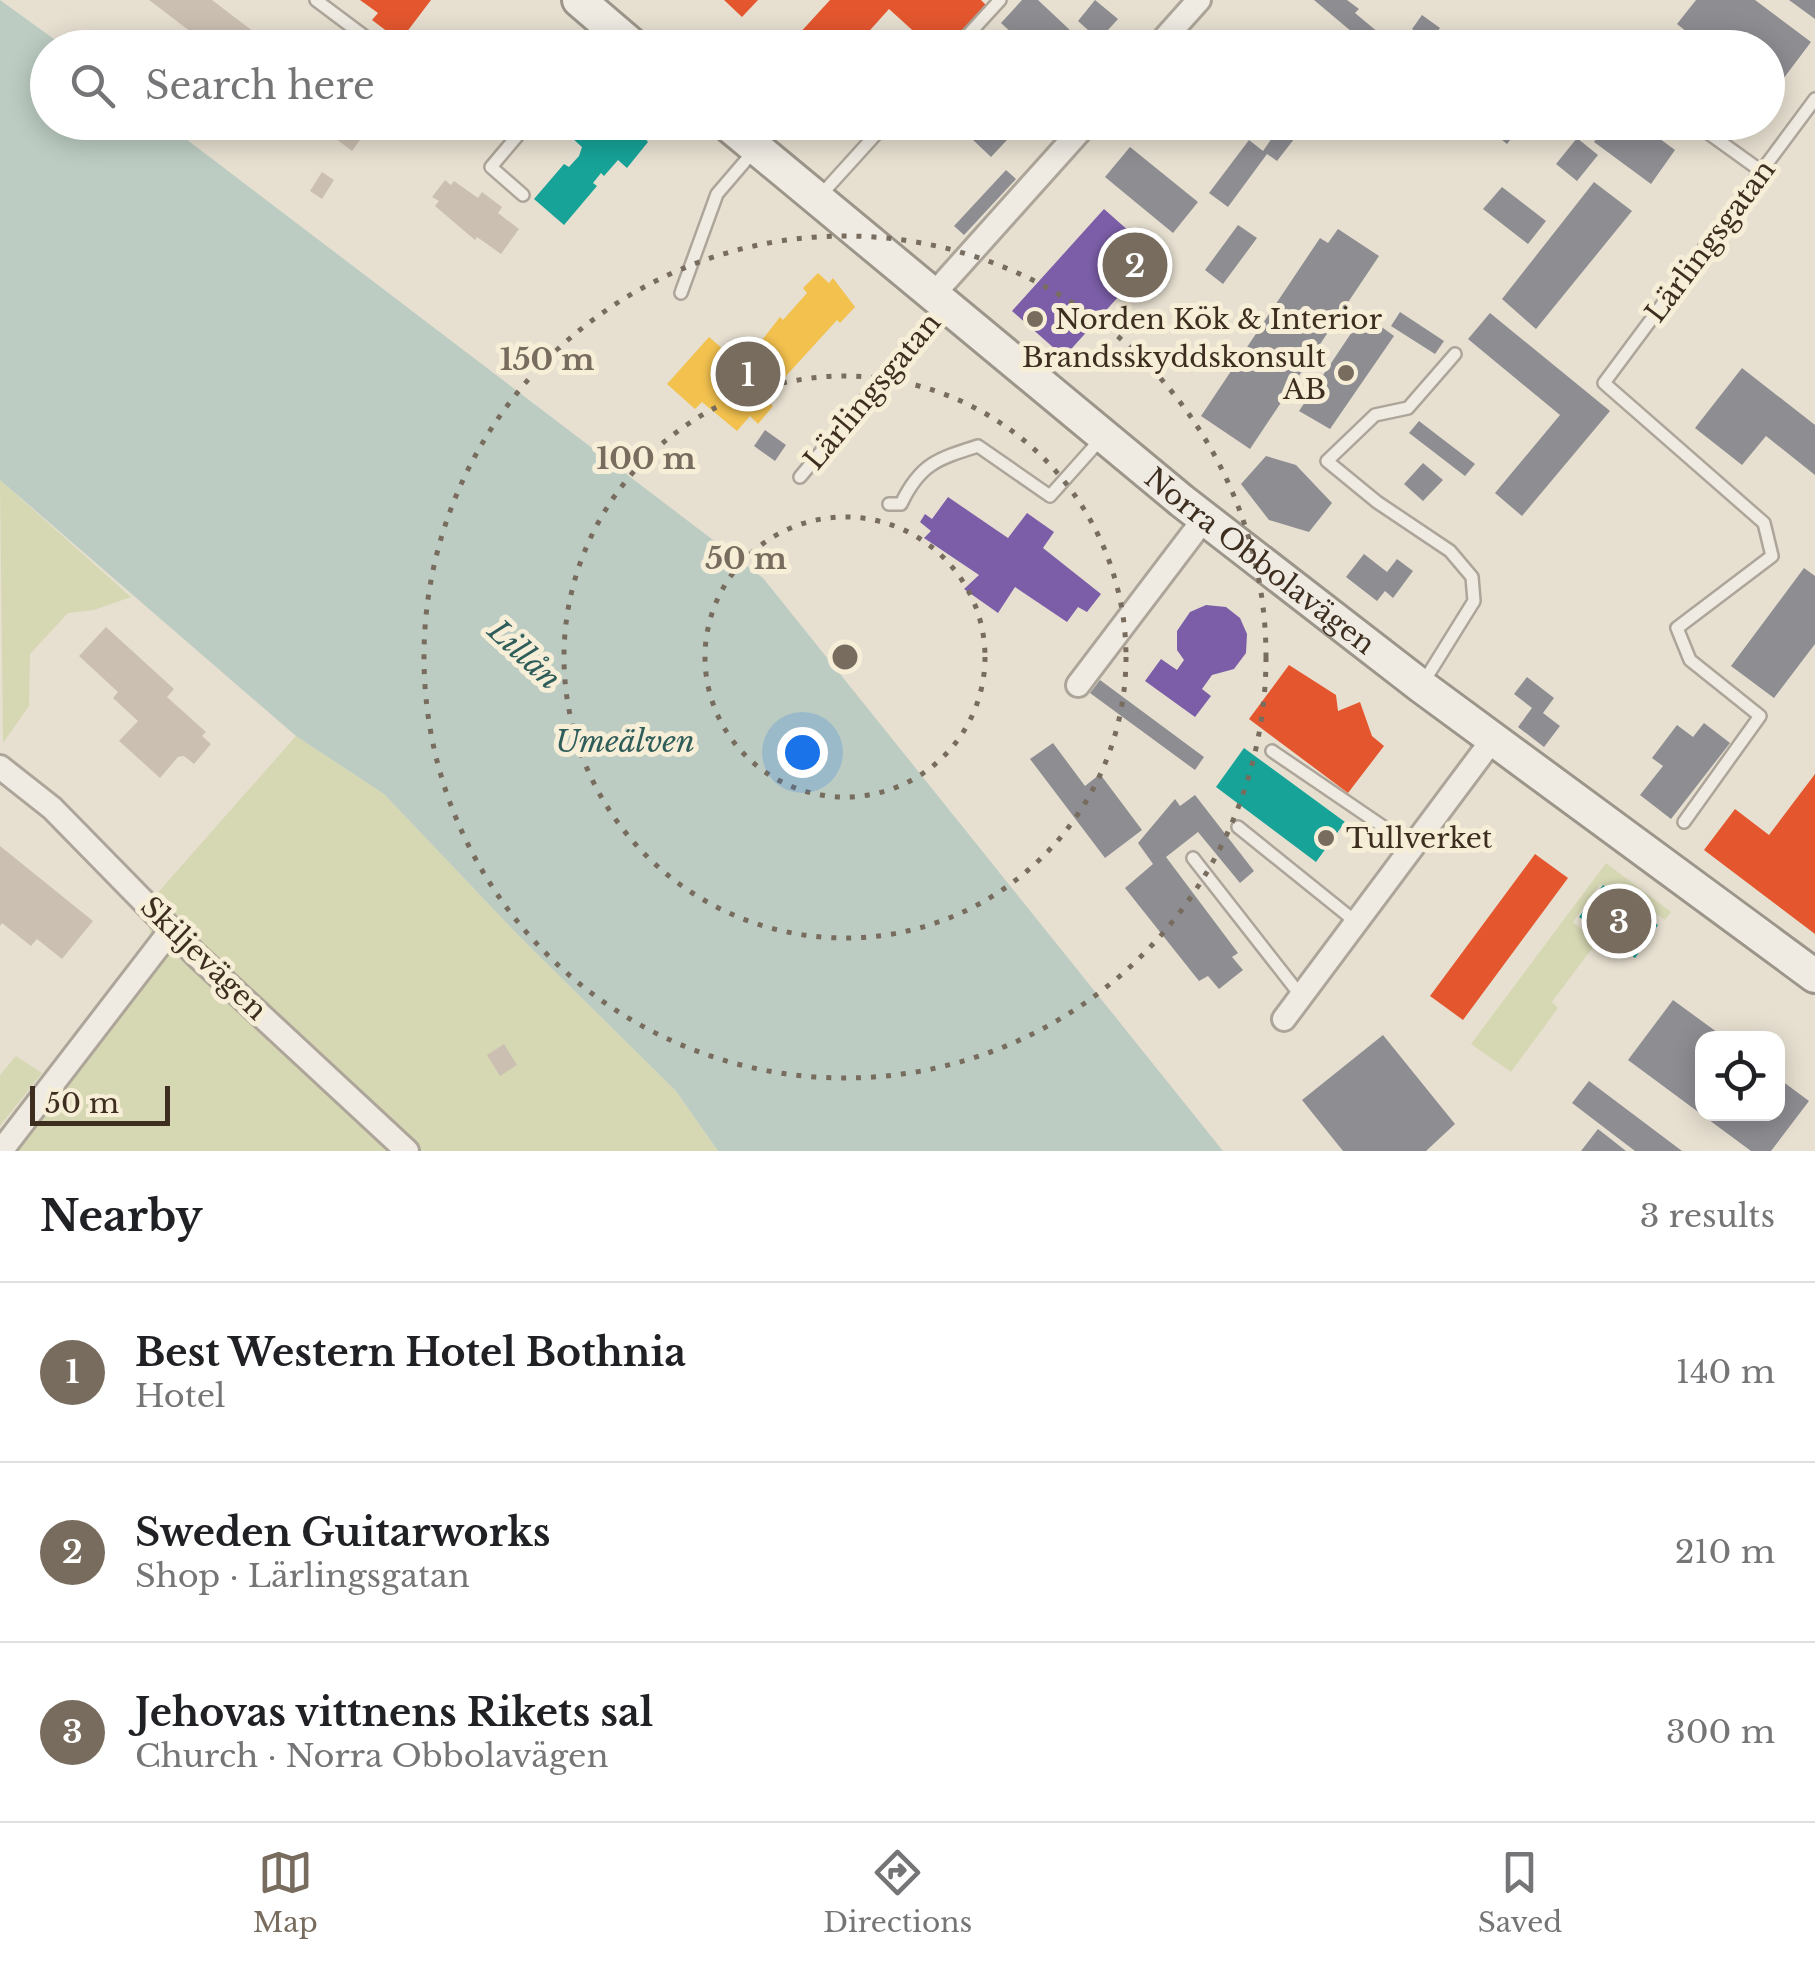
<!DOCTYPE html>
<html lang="en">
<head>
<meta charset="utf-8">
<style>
	body { margin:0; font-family:"Libre Baskerville",serif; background:#f2f2f2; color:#202124 }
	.controls { position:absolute; right:30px; bottom:30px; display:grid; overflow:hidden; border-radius:20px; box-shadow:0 5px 25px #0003 }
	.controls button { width:90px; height:90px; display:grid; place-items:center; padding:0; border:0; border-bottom:2px solid #e0e0e0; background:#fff; color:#202124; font:50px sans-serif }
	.scale { position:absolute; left:30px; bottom:25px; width:140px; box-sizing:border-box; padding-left:10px; border:5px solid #3d2e20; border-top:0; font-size:28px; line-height:35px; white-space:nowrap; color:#3d2e20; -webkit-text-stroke:8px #f7eed8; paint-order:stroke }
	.you { position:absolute; left:802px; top:752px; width:35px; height:35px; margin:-25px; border:8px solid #fff; border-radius:50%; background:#1a73e8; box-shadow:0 0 0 15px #1a73e833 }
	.badge { display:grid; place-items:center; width:65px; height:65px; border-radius:50%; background:#786c5e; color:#fff; font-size:32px; font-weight:700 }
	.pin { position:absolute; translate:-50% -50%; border:5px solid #fff; box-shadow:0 2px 10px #0006 }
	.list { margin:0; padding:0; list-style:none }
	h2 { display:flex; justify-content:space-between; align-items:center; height:130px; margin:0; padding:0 40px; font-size:42px }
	h2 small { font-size:32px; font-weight:400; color:#757577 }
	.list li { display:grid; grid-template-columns:65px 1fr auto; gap:30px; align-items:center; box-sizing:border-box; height:180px; padding:0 40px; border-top:2px solid #e0e0e0 }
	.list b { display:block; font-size:38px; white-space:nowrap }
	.list p { margin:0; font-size:32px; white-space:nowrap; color:#757577 }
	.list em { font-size:32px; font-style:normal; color:#757577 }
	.icon { flex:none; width:55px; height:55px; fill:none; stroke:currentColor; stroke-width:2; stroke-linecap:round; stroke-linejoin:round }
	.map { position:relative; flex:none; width:1815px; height:1151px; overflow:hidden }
	.search { position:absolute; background:#fff; box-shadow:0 5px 25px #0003; left:30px; right:30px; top:30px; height:110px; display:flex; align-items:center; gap:25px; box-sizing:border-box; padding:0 35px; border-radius:55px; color:#757577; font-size:38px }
	.sheet { height:670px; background:#fff }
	nav { display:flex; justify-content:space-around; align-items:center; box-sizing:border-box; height:140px; border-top:2px solid #e0e0e0; background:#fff; font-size:28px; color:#757577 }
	nav a { display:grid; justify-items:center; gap:5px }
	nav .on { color:#786c5e }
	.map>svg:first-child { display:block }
</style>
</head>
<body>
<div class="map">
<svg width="1815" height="1151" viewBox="0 0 1815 1151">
	<rect width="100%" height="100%" fill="#e7e0d1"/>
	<path fill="#d6d7b3" d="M0 480 131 597 94 610 68 613 30 654 29 706 3 743Z
		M296 736 384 794 520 937 676 1091 718 1151H1L152 956 147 905Z
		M1606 863 1671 912 1665 920 1646 907 1641 912 1600 884 1573 922 1597 942 1554 999 1552 1002 1558 1008 1511 1072 1471 1044Z
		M16 1056 42 1073 0 1126V1075Z"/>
	<path fill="#bcccc2" d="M0 0 65 47 48 48V122L165 123 763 578 1223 1151H718L676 1091 520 937 384 794 296 736 0 480Z"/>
	<path fill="#f2c14e" d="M818 273 829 283 833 278 855 307 840 323 837 320 765 399 773 406 758 424 750 416 737 431 702 402 695 409 667 384 709 337 724 350 725 357 731 350 744 363 780 317 783 320 807 293 803 288Z"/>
	<path fill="#e4572e" d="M360 0H431L400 41 372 20 378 13Z
		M724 0H758L742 17Z
		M830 0H981L986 5 947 48H932L889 9 854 48H786Z
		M1289 665 1336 695 1338 711 1360 702 1372 736 1384 746 1348 793 1249 719Z
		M1815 774V934L1704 850 1735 809 1769 835Z
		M1535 854 1568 878 1463 1020 1430 996Z"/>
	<path fill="#7b5ea7" d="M1104 209 1156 255 1064 357 1012 311Z
		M948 497 1008 538 1027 513 1054 532 1043 548 1101 594 1087 612 1078 607 1067 622 1015 587 998 613 964 589 979 575 924 538 931 531 920 522 925 514 932 519Z
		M1206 605 1226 607 1240 618 1247 634 1246 653 1234 669 1212 675 1202 689 1211 696 1195 717 1145 681 1161 659 1177 670 1184 660 1177 650V631L1190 612Z"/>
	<path fill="#17a398" d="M569 122H631L648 142 627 168 618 160 604 176 601 173 593 183 597 186 564 225 534 199 564 164 569 167 579 156 582 147 572 138 579 131Z
		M1244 748 1345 822 1316 862 1216 787Z
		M1603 885 1658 925 1635 958 1579 917Z"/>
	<path fill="#8d8d92" d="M1022 0H1038L1089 48H1028L1001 23Z
		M1095 0 1118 19 1099 40 1078 21Z
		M1314 0H1347L1359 9 1355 13 1397 48H1371Z
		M1696 0H1755L1811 42 1771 95 1768 48H1707L1677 24Z
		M1789 0H1815V19Z
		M1422 15 1440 28 1430 42 1412 29Z
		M994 31 1012 48H979Z
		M954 122H1015L1020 126 991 157Z
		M1283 122 1298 134 1277 161 1267 154 1228 207 1209 193 1249 140 1263 151Z
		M1488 122H1524L1507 144 1485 126Z
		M1608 122H1637L1675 150 1651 184 1594 142Z
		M1577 138 1598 155 1577 181 1556 164Z
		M1130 147 1198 202 1173 233 1105 177Z
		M1006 170 1016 179 964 235 954 226Z
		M1594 182 1632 211 1536 329 1502 299Z
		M1502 187 1546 221 1528 244 1483 209Z
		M1238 225 1257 238 1223 284 1205 270Z
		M1338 229 1379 256 1250 449 1201 416 1320 238 1328 243Z
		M1400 312 1444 341 1435 354 1391 326Z
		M1490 313 1610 411 1522 516 1495 493 1560 415 1468 339Z
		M1364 314 1394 336 1330 429 1299 411Z
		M1742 368 1815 425V475L1766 436 1742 465 1695 428Z
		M1419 421 1475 464 1465 476 1409 433Z
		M765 430 786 445 775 461 754 446Z
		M1266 456 1296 465 1332 503 1309 532 1269 520 1241 484Z
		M1423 463 1443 480 1423 501 1404 484Z
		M1364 554 1387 572 1397 559 1413 571 1393 598 1385 591 1377 601 1346 577Z
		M1804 568 1815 576V644L1774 698 1731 666Z
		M1527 677 1554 698 1543 713 1560 726 1544 747 1518 727 1532 708 1514 694Z
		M1100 680 1204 757 1195 770 1090 693Z
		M1704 723 1730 743 1671 819 1640 795 1663 766 1652 758 1677 725 1693 737Z
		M1053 743 1085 786 1100 774 1142 830 1105 858 1030 759Z
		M1195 795 1254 871 1240 883 1198 832 1166 857 1238 953 1232 957 1243 970 1219 989 1208 976 1199 981 1125 888 1153 864 1138 843 1175 799 1180 806Z
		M1673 1000 1725 1038H1702V1114H1778V1078L1809 1101 1771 1151H1751L1628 1060Z
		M1383 1035 1455 1124 1426 1151H1343L1302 1100Z
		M1589 1081 1682 1151H1635L1572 1103Z
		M1598 1129 1626 1151H1581Z"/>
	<path fill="#cbbfb2" d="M149 0H212L275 48H212Z
		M314 122H373L352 151Z
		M322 172 334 180 322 199 310 191Z
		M445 180 451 185 454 181 478 198 482 192 502 207 498 213 519 229 501 254 477 237 475 240 435 206 439 201 432 197Z
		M106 627 174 689 167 697 206 732 202 736 211 744 194 764 184 756 178 757 160 778 119 741 138 721 113 698 118 692 79 656Z
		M0 846 93 921 62 959 37 939 31 946 2 923 0 926Z
		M504 1044 517 1065 500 1076 487 1055Z"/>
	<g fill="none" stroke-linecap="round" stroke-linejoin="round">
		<g stroke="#ada599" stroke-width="16">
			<path id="lane" d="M316 0 380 48
				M591 48 607 29
				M956 48 1000 0
				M1693 122 1761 171
				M523 195 491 167 529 122
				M819 197 887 122
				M681 293 717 194 753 152
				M800 477 944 305
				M889 504H901C920 464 937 459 978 446L1050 496 1100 440
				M1423 683 1474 601 1472 577 1450 551 1377 502 1327 461 1375 415 1408 408 1455 354
				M1272 751 1413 847
				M1684 822 1760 716 1690 660 1677 628 1772 556 1764 523 1604 383 1815 99
				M1238 827 1356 922
				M1193 858 1301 996"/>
		</g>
		<g stroke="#ada599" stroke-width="28">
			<path id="street" d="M1156 48 1199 0
				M932 296 1088 122
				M1078 685 1204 519
				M0 767 52 808 196 955 407 1151
				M1284 1019 1493 739
				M1 1151 171 930"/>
		</g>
		<g stroke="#9c958a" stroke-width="38">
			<g id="secondary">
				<path d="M579 0 635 48"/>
				<path id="s1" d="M725 122 1182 501 1421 686 1815 976"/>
			</g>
		</g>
		<use href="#lane" stroke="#efebe3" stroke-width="11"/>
		<use href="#street" stroke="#efebe3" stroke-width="22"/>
		<use href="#secondary" stroke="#efebe3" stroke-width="32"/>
	</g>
	<g fill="none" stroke="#786c5e" stroke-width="5" stroke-dasharray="5 10">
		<circle cx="845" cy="657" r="140"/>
		<circle cx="845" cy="657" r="281"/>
		<circle cx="845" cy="657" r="421"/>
	</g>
	<g fill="#786c5e" stroke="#f7eed8" stroke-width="4">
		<circle cx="1035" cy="319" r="10"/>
		<circle cx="1346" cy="373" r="10"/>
		<circle cx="1326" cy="838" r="10"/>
	</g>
	<g text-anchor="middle" stroke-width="10" stroke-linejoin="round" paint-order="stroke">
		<g font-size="28" fill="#3d2e20" stroke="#f7eed8">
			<text transform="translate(1710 241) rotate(-53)" y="10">Lärlingsgatan</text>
			<text transform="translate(872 391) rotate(-50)" y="10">Lärlingsgatan</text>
			<text dy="10" stroke="none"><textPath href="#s1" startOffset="692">Norra Obbolavägen</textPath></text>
			<text transform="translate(204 958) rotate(44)" y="10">Skiljevägen</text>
		</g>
		<g font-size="28" fill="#3d2e20" stroke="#f7eed8" text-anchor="start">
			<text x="1055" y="329">Norden Kök &amp; Interior</text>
			<text x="1326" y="367" text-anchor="end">Brandsskyddskonsult<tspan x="1326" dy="32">AB</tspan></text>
			<text x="1346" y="848">Tullverket</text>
		</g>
		<g font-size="30" font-style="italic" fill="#2f5d5a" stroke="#f7eed8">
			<text transform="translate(524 655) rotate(43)" y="10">Lillån</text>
			<text x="625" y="752">Umeälven</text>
		</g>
	</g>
	<circle cx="845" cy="657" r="15" fill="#786c5e" stroke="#f7eed8" stroke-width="5"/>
	<g font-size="30" text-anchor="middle" font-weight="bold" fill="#786c5e" stroke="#f7eed8" stroke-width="10" stroke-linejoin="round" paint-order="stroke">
		<text x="547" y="370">150 m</text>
		<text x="646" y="469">100 m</text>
		<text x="746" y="569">50 m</text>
	</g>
</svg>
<div class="controls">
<button><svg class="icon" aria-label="locate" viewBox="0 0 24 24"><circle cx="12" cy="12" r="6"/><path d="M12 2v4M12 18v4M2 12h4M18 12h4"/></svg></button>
</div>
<div class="scale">50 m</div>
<div class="you"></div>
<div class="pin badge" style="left:748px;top:374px">1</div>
<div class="pin badge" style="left:1135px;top:265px">2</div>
<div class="pin badge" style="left:1619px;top:921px">3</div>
<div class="search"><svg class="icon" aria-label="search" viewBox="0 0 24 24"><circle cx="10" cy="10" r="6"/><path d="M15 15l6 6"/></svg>Search here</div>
</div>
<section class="sheet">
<h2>Nearby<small>3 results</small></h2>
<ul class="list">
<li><span class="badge">1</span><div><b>Best Western Hotel Bothnia</b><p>Hotel</p></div><em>140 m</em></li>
<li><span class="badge">2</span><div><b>Sweden Guitarworks</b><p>Shop · Lärlingsgatan</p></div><em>210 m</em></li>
<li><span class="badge">3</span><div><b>Jehovas vittnens Rikets sal</b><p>Church · Norra Obbolavägen</p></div><em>300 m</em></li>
</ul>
</section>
<nav>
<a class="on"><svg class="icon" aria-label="map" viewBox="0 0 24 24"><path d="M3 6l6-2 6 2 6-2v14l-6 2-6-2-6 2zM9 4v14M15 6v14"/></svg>Map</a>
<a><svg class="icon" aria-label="directions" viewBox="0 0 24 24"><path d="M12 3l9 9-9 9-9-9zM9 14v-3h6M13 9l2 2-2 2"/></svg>Directions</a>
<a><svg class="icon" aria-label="saved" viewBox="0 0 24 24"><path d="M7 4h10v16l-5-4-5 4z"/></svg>Saved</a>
</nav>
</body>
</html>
